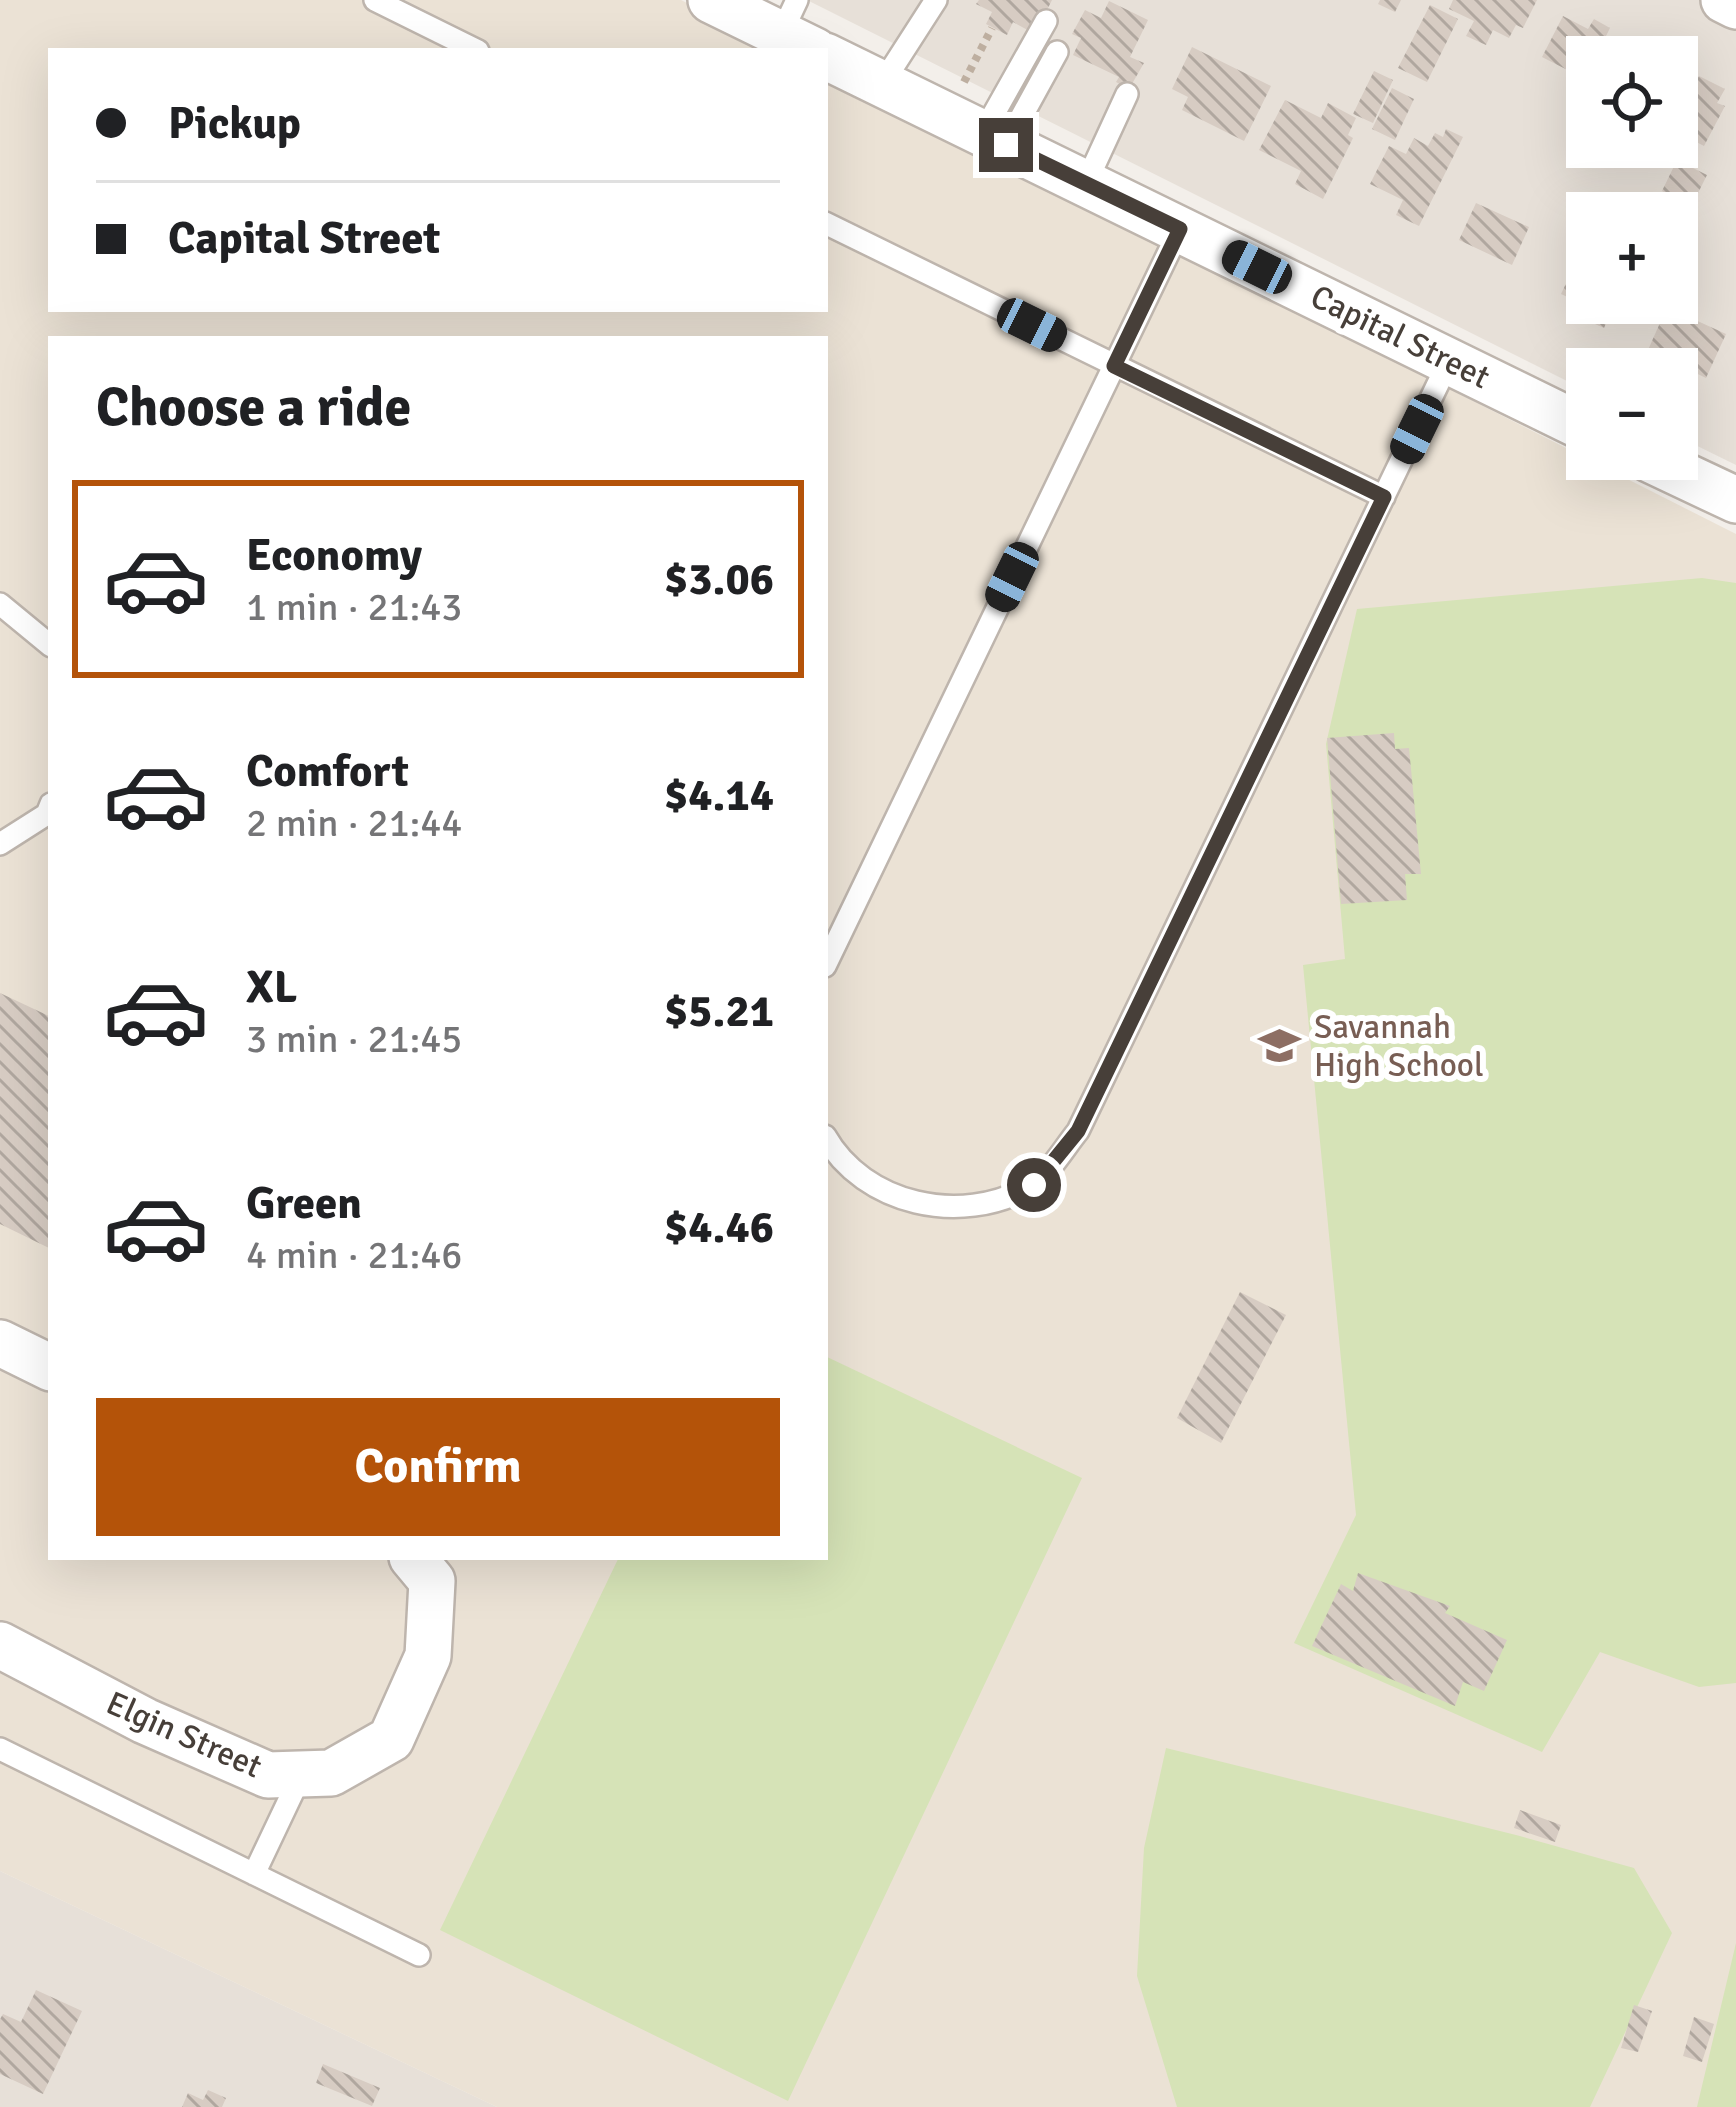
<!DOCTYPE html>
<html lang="en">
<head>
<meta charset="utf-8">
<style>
	body { margin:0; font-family:Signika,sans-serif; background:#f6f6f6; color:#202124; height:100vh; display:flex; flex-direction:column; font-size:45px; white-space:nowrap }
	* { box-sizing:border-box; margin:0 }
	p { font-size:39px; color:#757577 }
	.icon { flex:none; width:66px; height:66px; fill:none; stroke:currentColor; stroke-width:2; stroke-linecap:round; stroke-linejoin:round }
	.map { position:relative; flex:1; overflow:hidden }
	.side { position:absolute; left:48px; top:336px; width:780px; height:1224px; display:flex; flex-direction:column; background:#fff; border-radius:0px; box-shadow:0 12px 48px #0002 }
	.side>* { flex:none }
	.hud { position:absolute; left:48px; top:48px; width:780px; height:264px; border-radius:0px; box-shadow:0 12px 48px #0002; display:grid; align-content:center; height:264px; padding:0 48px; background:#fff }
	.tools { position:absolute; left:1566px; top:36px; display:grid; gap:24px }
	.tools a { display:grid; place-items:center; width:132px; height:132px; border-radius:0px; background:#fff; box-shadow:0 12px 48px #0002; font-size:60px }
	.end { position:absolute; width:54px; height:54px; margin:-27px; border:15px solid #473f39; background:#fff; box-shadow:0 0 0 6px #fff }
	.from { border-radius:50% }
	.car { position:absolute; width:36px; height:72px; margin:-36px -18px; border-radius:15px; box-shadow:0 0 9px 3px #0007; background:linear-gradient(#222 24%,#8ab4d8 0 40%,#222 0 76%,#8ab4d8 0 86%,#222 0) }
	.hud b { display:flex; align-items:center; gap:42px; height:114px; font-size:45px }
	.hud b+b { border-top:3px solid #e0e0e0 }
	.hud i { width:30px; height:30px; background:#202124 }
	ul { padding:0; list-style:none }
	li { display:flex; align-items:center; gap:36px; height:198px; margin:0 24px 18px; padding:0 24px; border:6px solid transparent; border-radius:0px }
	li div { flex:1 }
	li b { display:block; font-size:45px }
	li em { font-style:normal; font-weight:800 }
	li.selected { border-color:#b45309 }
	li>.icon { width:108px; height:108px; stroke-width:1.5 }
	h2 { padding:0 48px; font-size:54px; line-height:144px }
	.cta { display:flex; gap:24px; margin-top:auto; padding:24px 48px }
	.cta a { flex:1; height:138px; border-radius:0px; background:#b45309; color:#fff; font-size:48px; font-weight:800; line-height:138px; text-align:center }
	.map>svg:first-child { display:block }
</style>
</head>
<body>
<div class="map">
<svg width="1736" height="2107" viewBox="0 0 1736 2107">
	<defs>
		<pattern id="building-back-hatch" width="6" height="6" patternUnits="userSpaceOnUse" patternTransform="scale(3)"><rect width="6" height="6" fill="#d7ccc3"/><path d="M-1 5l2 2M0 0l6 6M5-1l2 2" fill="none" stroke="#b0a79f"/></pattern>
	</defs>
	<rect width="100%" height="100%" fill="#f3efea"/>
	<!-- residential -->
	<path fill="#e7e0d8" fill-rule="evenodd" d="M807 0H1736V465L1677 436V369H1587V391ZM1587 57H1677V147H1587ZM1587 213H1677V303H1587Z
		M0 1871 497 2107H0Z"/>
	<!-- education -->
	<path fill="#ebe2d5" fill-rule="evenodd" d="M0 0H681L782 51H51V309H825V73L1736 534V2107H497L0 1871ZM51 339H825V1557H51Z"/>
	<!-- park -->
	<path fill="#d6e3b7" d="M1702 578 1736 583V1683L1699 1687 1600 1652 1542 1752 1294 1643 1356 1515 1303 965 1345 959 1326 744 1357 609Z
		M825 1356 1082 1478 788 2101 440 1930 619 1557H825Z
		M1166 1748 1516 1835 1634 1868 1672 1933 1590 2107H1177L1137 1976 1144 1848Z
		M1736 1943V2107H1697Z"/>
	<!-- building -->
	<path fill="url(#building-back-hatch)" d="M979 0H1052L1035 34 1013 22 1007 35 986 24 992 12 976 4Z
		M1380 0H1401L1395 12 1378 4Z
		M1453 0H1537L1523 28 1516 25 1509 38 1493 30 1486 45 1466 36 1474 21 1449 9Z
		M1109 1 1148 20 1130 57 1144 63 1129 89 1116 82 1119 77 1073 55 1081 38 1072 34 1085 10 1101 18Z
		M1430 5 1458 19 1427 82 1398 68Z
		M1563 16 1588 29 1594 19 1610 28 1605 38 1643 57H1587V80L1542 57Z
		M1192 47 1271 86 1244 141 1182 110 1188 97 1172 89Z
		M1374 71 1393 80 1373 123 1353 114Z
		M1699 76 1725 89 1717 103 1725 106 1704 146 1677 132V82L1692 89Z
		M1392 88 1414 99 1395 140 1372 129Z
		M1285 100 1321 118 1328 103 1356 118 1348 135 1353 138 1323 199 1295 184 1301 171 1259 150Z
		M1446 129 1463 137 1419 226 1396 215 1403 200 1370 184 1389 146 1406 154 1414 138 1428 146 1435 133 1443 137Z
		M1677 160 1707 175 1692 205 1662 191Z
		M1476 203 1529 227 1512 265 1459 240Z
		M1581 252 1587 254V303H1621L1613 321 1608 319 1604 328 1586 320 1591 308 1561 294Z
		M1667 307 1726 334 1706 378 1648 350Z
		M1394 733 1395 749 1409 748 1421 874H1405L1407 900 1341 904 1327 738Z
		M0 993 51 1017V1249L0 1224Z
		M1240 1292 1286 1315 1221 1443 1177 1418Z
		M1358 1573 1450 1606 1445 1613 1507 1640 1484 1691 1463 1682 1455 1706 1312 1646 1341 1584 1353 1591Z
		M1520 1810 1561 1825 1555 1842 1514 1828Z
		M36 1990 82 2011 43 2094 0 2074V2019L3 2014 21 2022Z
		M1634 2005 1652 2011 1638 2052 1621 2048Z
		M1694 2017 1714 2024 1702 2062 1683 2056Z
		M323 2064 380 2088 372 2106 316 2083Z
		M208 2090 226 2098 222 2107H182L188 2093 203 2100Z"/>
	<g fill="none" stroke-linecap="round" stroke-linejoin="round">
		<defs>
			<path id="service" d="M375 0 478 51
				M781 34 797 0
				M882 84 936 0
				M983 133 1046 21
				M1006 145 1057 52
				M1086 183 1127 94
				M825 223 1384 497
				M0 604 51 646
				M0 844 47 814 51 804
				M825 966 1180 229
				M825 1136C864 1205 961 1226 1029 1187 1048 1176 1064 1148 1078 1131L1449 361
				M0 1749 419 1955
				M254 1874 301 1775"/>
			<path id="minor" d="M711 0 815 51
				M1724 0 1736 6
				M825 56 1587 429
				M1649 459 1736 500
				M0 1343 51 1368
				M0 1645 145 1721 268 1775 331 1773 391 1739 428 1656 432 1581 412 1557"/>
		</defs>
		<!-- service casing -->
		<use href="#service" stroke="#beb5ad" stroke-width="26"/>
		<!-- minor casing -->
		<use href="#minor" stroke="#beb5ad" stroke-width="50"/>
		<!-- path -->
		<path stroke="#beafa0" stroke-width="8" stroke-dasharray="6 6" stroke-linecap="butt" d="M964 82 992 28"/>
		<!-- service -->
		<use href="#service" stroke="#fff" stroke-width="21"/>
		<!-- minor -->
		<use href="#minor" stroke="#fff" stroke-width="45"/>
	</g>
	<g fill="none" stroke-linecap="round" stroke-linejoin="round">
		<!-- route -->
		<path stroke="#473f39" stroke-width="15" d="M1006 145 1180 229 1114 366 1384 497 1078 1131 1034 1185"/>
	</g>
	<!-- icons -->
	<defs>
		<symbol id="school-bare" viewBox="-9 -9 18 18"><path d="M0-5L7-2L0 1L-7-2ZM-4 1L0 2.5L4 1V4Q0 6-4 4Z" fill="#8d6e63" stroke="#fff" stroke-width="2.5" paint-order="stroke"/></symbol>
	</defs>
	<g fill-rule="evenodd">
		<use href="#school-bare" x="1250" y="1016" width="59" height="59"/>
	</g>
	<g text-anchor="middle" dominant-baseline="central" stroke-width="12" stroke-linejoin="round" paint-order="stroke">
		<!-- street labels -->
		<g font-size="33" fill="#473f39" stroke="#fff">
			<text transform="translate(1400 337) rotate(26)">Capital Street</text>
			<text transform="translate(184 1735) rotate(24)">Elgin Street</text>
		</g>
		<!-- education labels -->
		<g font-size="33" fill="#785e54" stroke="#fff" text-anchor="start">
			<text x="1314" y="1027">Savannah<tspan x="1314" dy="38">High School</tspan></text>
		</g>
	</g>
</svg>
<div class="tools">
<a><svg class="icon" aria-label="locate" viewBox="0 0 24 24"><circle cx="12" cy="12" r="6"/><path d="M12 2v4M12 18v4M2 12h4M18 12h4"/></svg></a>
<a>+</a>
<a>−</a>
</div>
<i class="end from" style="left:1034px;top:1185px"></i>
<i class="end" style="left:1006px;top:145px"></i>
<i class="car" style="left:1257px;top:267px;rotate:296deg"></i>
<i class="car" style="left:1032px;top:325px;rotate:116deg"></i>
<i class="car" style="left:1417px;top:429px;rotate:206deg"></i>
<i class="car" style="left:1012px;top:577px;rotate:206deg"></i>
<div class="hud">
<b><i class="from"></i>Pickup</b>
<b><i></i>Capital Street</b>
</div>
<section class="side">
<h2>Choose a ride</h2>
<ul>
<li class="selected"><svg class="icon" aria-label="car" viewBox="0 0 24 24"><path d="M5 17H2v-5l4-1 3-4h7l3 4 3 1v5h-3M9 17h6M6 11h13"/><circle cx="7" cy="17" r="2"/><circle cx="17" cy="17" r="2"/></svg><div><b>Economy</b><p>1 min · 21:43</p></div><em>$3.06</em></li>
<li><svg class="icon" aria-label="car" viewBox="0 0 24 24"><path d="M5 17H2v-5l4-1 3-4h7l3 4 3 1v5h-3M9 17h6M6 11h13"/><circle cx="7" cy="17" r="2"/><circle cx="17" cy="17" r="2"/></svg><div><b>Comfort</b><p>2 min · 21:44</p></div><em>$4.14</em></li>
<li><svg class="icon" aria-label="car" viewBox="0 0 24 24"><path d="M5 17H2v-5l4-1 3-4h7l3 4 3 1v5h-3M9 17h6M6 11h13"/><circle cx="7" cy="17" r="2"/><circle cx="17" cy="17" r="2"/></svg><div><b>XL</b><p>3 min · 21:45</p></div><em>$5.21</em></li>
<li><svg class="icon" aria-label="car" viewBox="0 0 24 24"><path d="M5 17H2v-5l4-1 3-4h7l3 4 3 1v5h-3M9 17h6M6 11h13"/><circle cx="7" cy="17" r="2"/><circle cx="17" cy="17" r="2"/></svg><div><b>Green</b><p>4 min · 21:46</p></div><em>$4.46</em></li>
</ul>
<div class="cta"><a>Confirm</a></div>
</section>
</div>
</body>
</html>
